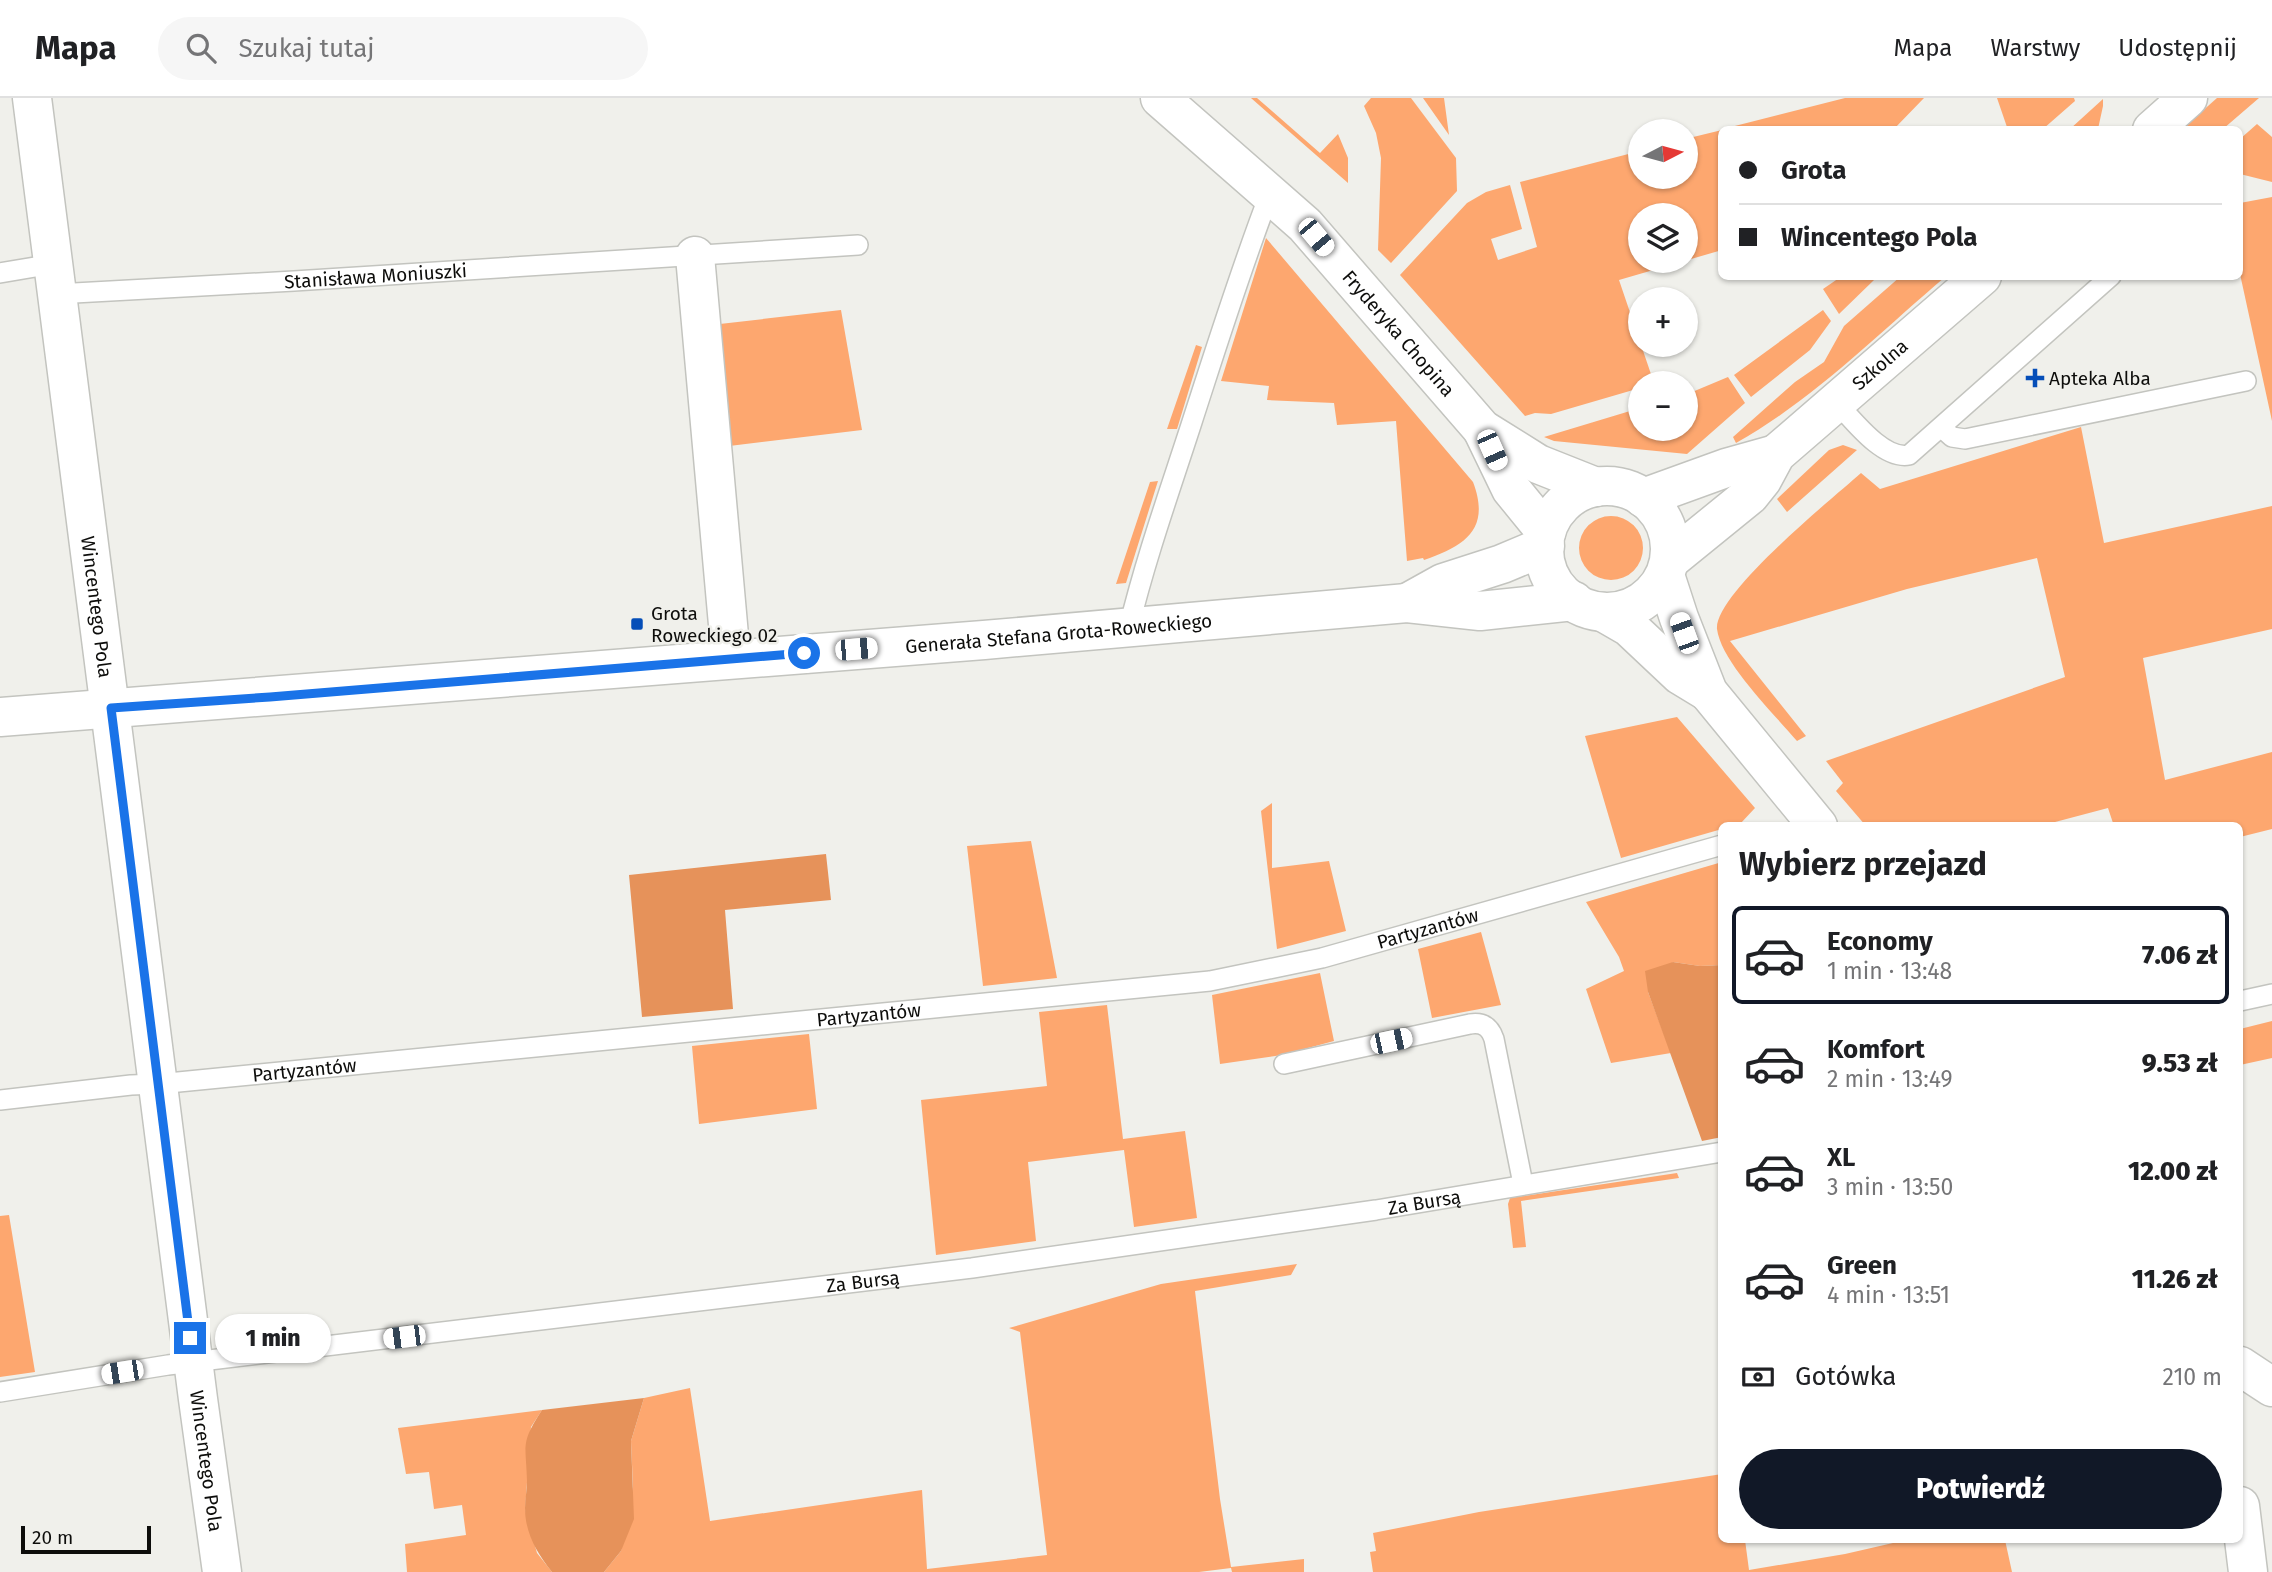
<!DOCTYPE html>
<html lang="pl">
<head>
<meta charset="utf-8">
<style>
	body { margin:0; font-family:"Fira Sans",sans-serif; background:#f6f6f6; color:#202124; height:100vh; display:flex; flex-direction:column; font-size:26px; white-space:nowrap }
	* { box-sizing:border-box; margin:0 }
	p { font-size:23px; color:#757577 }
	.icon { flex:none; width:38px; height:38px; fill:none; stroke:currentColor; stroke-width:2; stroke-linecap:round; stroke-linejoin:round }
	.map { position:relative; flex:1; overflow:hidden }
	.details { position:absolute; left:1718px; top:724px; width:525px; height:721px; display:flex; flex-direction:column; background:#fff; border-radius:10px; box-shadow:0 2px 5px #0004 }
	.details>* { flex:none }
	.top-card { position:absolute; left:1718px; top:28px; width:525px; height:154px; border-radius:10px; box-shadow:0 2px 5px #0004; display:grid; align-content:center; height:154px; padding:0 21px; background:#fff }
	.needle { width:46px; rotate:84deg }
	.controls { position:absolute; left:1628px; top:21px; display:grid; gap:14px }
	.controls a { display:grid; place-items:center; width:70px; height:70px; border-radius:50%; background:#fff; box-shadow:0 2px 5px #0004; font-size:35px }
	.scale { position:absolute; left:21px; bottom:18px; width:130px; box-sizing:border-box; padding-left:7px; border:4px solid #0d0d0b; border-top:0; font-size:19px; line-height:24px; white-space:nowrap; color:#0d0d0b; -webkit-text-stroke:5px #f0f0eb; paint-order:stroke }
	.end { position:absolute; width:32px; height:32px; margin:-16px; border:9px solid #1a73e8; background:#fff; box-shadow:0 0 0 4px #fff }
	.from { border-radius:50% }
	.bubble { position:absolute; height:49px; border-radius:24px; background:#fff; box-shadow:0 2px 5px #0004; font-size:23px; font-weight:800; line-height:49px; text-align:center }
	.car { position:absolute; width:21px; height:42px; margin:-21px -10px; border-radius:9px; box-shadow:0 0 5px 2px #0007; background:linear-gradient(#fff 24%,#345 0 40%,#fff 0 76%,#345 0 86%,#fff 0) }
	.top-card b { display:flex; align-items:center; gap:24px; height:66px; font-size:26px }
	.top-card b+b { border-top:2px solid #e0e0e0 }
	.top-card i { width:18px; height:18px; background:#202124 }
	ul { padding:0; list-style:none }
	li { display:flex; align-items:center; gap:21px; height:98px; margin:0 14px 10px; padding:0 7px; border:4px solid transparent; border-radius:10px }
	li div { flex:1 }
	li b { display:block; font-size:26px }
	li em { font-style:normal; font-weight:800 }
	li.on { border-color:#111827 }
	li>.icon { width:63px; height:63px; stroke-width:1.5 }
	h2 { padding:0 21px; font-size:32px; line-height:84px }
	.pay { display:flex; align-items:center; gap:18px; height:77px; padding:0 21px; font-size:26px }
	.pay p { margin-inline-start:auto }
	.cta { display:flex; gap:14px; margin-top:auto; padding:14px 21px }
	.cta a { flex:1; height:80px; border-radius:42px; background:#111827; color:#fff; font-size:28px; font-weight:800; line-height:80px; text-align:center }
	header { display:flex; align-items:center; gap:42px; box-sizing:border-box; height:98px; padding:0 35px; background:#fff; border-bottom:2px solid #e0e0e0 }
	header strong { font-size:33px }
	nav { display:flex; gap:38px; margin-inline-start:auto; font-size:24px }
	.search { width:490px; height:63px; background:#f6f6f6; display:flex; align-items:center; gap:18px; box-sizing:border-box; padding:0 24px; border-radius:38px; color:#757577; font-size:26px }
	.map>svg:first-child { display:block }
</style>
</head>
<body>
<header>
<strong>Mapa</strong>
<div class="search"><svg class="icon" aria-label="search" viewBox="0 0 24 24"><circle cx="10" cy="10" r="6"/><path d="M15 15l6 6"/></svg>Szukaj tutaj</div>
<nav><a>Mapa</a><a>Warstwy</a><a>Udostępnij</a></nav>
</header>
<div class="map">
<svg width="2272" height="1474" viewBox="0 0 2272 1474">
	<rect width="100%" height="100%" fill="#f0f0eb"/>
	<!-- green -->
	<path fill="#fda76f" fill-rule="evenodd" d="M1251 0H1257L1320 55 1338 36 1348 60V85Z
		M1371 0H1411L1456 60 1457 93 1391 165 1378 152 1381 60 1376 35 1364 8Z
		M1423 0H1444L1449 37Z
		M1845 0H1924L1894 31H1723Z
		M1997 0H2074L2075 3 2043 31 2008 32Z
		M2217 0H2259L2223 31 2181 32Z
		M2103 1V8L2098 31H2070Z
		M2257 26 2272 39V84L2240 76V41Z
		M1722 32V152L1619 182 1654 285H1640V290L1551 316 1535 315 1525 318 1400 177 1467 105 1486 94 1510 87 1522 131 1491 141 1498 162 1537 149 1520 84 1640 53V79H1685V41ZM1640 117H1685V163H1640Z
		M2272 99V323L2240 176V105Z
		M1266 140 1473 384C1491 431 1465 448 1424 462L1423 460 1407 463 1396 323 1337 327 1334 305 1267 302 1269 288 1221 283Z
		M1842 178 1870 179 1874 182 1839 216 1823 191Z
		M1901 178 1945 179C1878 236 1813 302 1736 345L1733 339 1795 284 1824 264 1844 228Z
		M841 212 862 332 721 349 711 227Z
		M1823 212 1831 223 1810 252 1751 299 1734 277Z
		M1196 247 1202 249 1177 331H1167Z
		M1728 279 1745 305 1687 356 1554 343 1544 339 1640 310V331H1685V297Z
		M2081 329 2104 445 2272 408V531L2143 560 2165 682 2272 654V731L2240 739V728H2114L2108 710 2040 728H1866L1836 693 1843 685 1826 663 2065 579 2037 460 1907 491 1730 543 1806 638 1797 643C1775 617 1721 564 1717 531 1714 496 1833 400 1861 375L1880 391Z
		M1843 347 1857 352 1787 414 1777 401 1829 352Z
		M1158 383 1126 485 1116 486 1150 384Z
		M1579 450a32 32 0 1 1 64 0a32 32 0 1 1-64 0Z
		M1677 619 1755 710 1740 726 1722 728V731L1621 760 1585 638Z
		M1272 705V770L1329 763 1346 833 1277 851 1261 713Z
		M1031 743 1057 880 983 888 967 748Z
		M1722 764V867L1700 868 1673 864 1648 894 1671 955 1611 965 1586 891 1624 873 1619 859 1586 804Z
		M1481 834 1501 907 1432 920 1418 851Z
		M1320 875 1334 943 1282 957 1220 966 1212 897Z
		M1107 907 1123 1041 1185 1033 1197 1120 1134 1129 1124 1052 1028 1064 1036 1143 936 1157 921 1002 1047 988 1039 914Z
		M2272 923V960L2240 967V931Z
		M809 936 817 1011 699 1026 692 948Z
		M1677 1075 1679 1080 1521 1103 1526 1149 1513 1150 1508 1106 1510 1100Z
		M9 1117 35 1274 0 1279V1118Z
		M1297 1166 1291 1177 1195 1193 1220 1401 1231 1469 1304 1461V1474H1232L1231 1470 1199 1474H604L621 1453 633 1389 631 1343 644 1300 690 1290 710 1423 922 1392 927 1471 1047 1457 1020 1234 1009 1230 1161 1186Z
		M542 1312 531 1329 525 1412 537 1455 552 1474H407L405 1446 466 1437 462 1407 434 1411 429 1374 406 1376 398 1330Z
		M1722 1376V1442H1745L1749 1472 1845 1456 1906 1442H2005L2012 1474H1373L1370 1454 1376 1453 1373 1435 1479 1414Z"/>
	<!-- forest -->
	<path fill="#e6925a" d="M826 756 831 802 725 812 733 911 642 919 629 777Z
		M1673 864 1700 868 1722 867V1039L1702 1043 1648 894 1645 873Z
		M644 1300 631 1343 634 1421 621 1453 604 1474H552C537 1455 525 1435 525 1410 525 1401 527 1392 527 1383 526 1346 520 1346 542 1312Z"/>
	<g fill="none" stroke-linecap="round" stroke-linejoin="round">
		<defs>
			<g id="lane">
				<path d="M0 175 53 166"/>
				<path id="s1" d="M56 196 294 183 858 147"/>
				<path d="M1836 304C1853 322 1883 362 1909 357L2111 178"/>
				<path d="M1942 330 1952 339 1965 341 2246 283"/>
				<path d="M1129 529C1146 459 1170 392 1192 324 1217 247 1241 170 1270 95"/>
				<path d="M2240 903 2272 896"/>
				<path d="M1284 966 1470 926C1483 924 1490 929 1494 941L1523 1086"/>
				<path id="s2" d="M0 1002 131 987 158 986 1210 883 1322 860 1722 747"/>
				<path id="s3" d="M0 1294 168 1267 972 1170 1376 1112 1722 1054"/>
			</g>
			<g id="street">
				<path id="s4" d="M32 0 198 1301 222 1474"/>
				<path id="s5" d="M1160 0 1305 127 1482 331 1538 366 1596 389"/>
				<path d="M2152 32 2188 0"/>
				<path d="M695 158 731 560"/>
				<path d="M1482 331 1511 391 1546 434"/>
				<circle cx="1607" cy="451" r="63"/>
				<path d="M1643 400 1726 370 1776 356"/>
				<path id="s6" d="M1670 462 1750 397 1762 382 1776 356 1982 178"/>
				<path d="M1665 477 1679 520 1708 594 1818 728"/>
				<path d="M1407 505 1443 485 1502 466 1545 448"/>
				<path d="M1603 514 1629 529 1680 577 1708 594"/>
				<path id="s7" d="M0 619 984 542 1407 505 1480 513 1574 503"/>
				<path d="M2240 1268 2272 1289"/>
				<path d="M2240 1408 2248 1474"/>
			</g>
		</defs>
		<!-- lane casing -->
		<use href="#lane" stroke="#c3c4bf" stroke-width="22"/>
		<!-- street casing -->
		<use href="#street" stroke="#c3c4bf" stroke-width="41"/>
		<!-- lane -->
		<use href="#lane" stroke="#fff" stroke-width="19"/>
		<!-- street -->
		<use href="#street" stroke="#fff" stroke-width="38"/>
	</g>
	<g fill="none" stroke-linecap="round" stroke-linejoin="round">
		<!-- route -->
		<path stroke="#1a73e8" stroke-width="9" d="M190 1240 111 610 270 599 804 555"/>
	</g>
	<!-- markers -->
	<g fill="#054eb8" stroke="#f0f0eb" stroke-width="2.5">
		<path d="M2031.5 269.5h7v7h7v7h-7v7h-7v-7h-7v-7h7z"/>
		<rect x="630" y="519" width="14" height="14" rx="3.5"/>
	</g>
	<g text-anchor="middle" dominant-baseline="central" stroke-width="5" stroke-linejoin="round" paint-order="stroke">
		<!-- street labels -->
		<g font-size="19" fill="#0d0d0b" stroke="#f0f0eb">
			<text stroke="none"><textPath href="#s1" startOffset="320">Stanisława Moniuszki</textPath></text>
			<text stroke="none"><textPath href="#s5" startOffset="336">Fryderyka Chopina</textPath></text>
			<text stroke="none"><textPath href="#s6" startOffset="289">Szkolna</textPath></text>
			<text stroke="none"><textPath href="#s4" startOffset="513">Wincentego Pola</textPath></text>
			<text stroke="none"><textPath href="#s7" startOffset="1062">Generała Stefana Grota-Roweckiego</textPath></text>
			<text stroke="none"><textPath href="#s2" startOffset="1440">Partyzantów</textPath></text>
			<text stroke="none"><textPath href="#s2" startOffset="873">Partyzantów</textPath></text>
			<text stroke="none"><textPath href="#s2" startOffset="306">Partyzantów</textPath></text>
			<text stroke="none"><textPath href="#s3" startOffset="1437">Za Bursą</textPath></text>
			<text stroke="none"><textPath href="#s3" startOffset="870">Za Bursą</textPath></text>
			<text stroke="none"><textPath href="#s4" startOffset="1374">Wincentego Pola</textPath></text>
		</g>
		<!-- poi labels -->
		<g font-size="19" fill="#0d0d0b" stroke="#f0f0eb" text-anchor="start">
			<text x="2049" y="280">Apteka Alba</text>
			<text x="651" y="515">Grota<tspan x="651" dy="22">Roweckiego 02</tspan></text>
		</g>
	</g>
</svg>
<div class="controls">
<a><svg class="needle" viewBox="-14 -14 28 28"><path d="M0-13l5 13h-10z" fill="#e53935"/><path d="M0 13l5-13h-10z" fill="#757577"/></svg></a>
<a><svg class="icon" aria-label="layers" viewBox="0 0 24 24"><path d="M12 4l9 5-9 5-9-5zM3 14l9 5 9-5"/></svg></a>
<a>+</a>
<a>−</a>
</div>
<div class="scale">20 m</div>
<i class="end from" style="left:804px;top:555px"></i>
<i class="end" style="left:190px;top:1240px"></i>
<div class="bubble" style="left:215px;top:1216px;width:116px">1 min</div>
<i class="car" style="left:1316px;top:139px;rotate:140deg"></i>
<i class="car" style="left:1492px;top:352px;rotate:156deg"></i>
<i class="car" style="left:1684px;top:535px;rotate:340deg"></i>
<i class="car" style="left:856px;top:551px;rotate:85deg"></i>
<i class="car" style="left:1391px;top:943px;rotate:78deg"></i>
<i class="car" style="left:404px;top:1239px;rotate:263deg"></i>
<i class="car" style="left:122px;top:1274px;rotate:261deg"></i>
<div class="top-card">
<b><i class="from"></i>Grota</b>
<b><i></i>Wincentego Pola</b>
</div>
<section class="details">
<h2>Wybierz przejazd</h2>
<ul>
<li class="on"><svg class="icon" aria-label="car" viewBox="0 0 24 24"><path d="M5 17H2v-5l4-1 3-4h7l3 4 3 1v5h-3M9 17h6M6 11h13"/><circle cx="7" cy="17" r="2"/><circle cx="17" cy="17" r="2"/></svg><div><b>Economy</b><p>1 min · 13:48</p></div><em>7.06 zł</em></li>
<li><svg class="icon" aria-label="car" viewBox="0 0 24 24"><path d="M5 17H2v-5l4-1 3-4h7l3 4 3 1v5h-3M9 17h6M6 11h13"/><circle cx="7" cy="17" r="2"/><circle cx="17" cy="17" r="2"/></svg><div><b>Komfort</b><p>2 min · 13:49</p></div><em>9.53 zł</em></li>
<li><svg class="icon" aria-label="car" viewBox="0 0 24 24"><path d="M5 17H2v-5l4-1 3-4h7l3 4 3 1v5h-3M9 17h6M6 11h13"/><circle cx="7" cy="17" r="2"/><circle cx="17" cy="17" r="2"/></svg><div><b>XL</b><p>3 min · 13:50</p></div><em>12.00 zł</em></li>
<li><svg class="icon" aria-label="car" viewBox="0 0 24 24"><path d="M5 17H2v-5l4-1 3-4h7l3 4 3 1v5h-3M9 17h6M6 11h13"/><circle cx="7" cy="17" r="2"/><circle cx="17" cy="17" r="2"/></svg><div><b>Green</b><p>4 min · 13:51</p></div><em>11.26 zł</em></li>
</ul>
<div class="pay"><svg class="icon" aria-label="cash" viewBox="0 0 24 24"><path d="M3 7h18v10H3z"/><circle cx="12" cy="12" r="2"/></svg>Gotówka<p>210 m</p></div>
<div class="cta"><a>Potwierdź</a></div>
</section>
</div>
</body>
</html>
